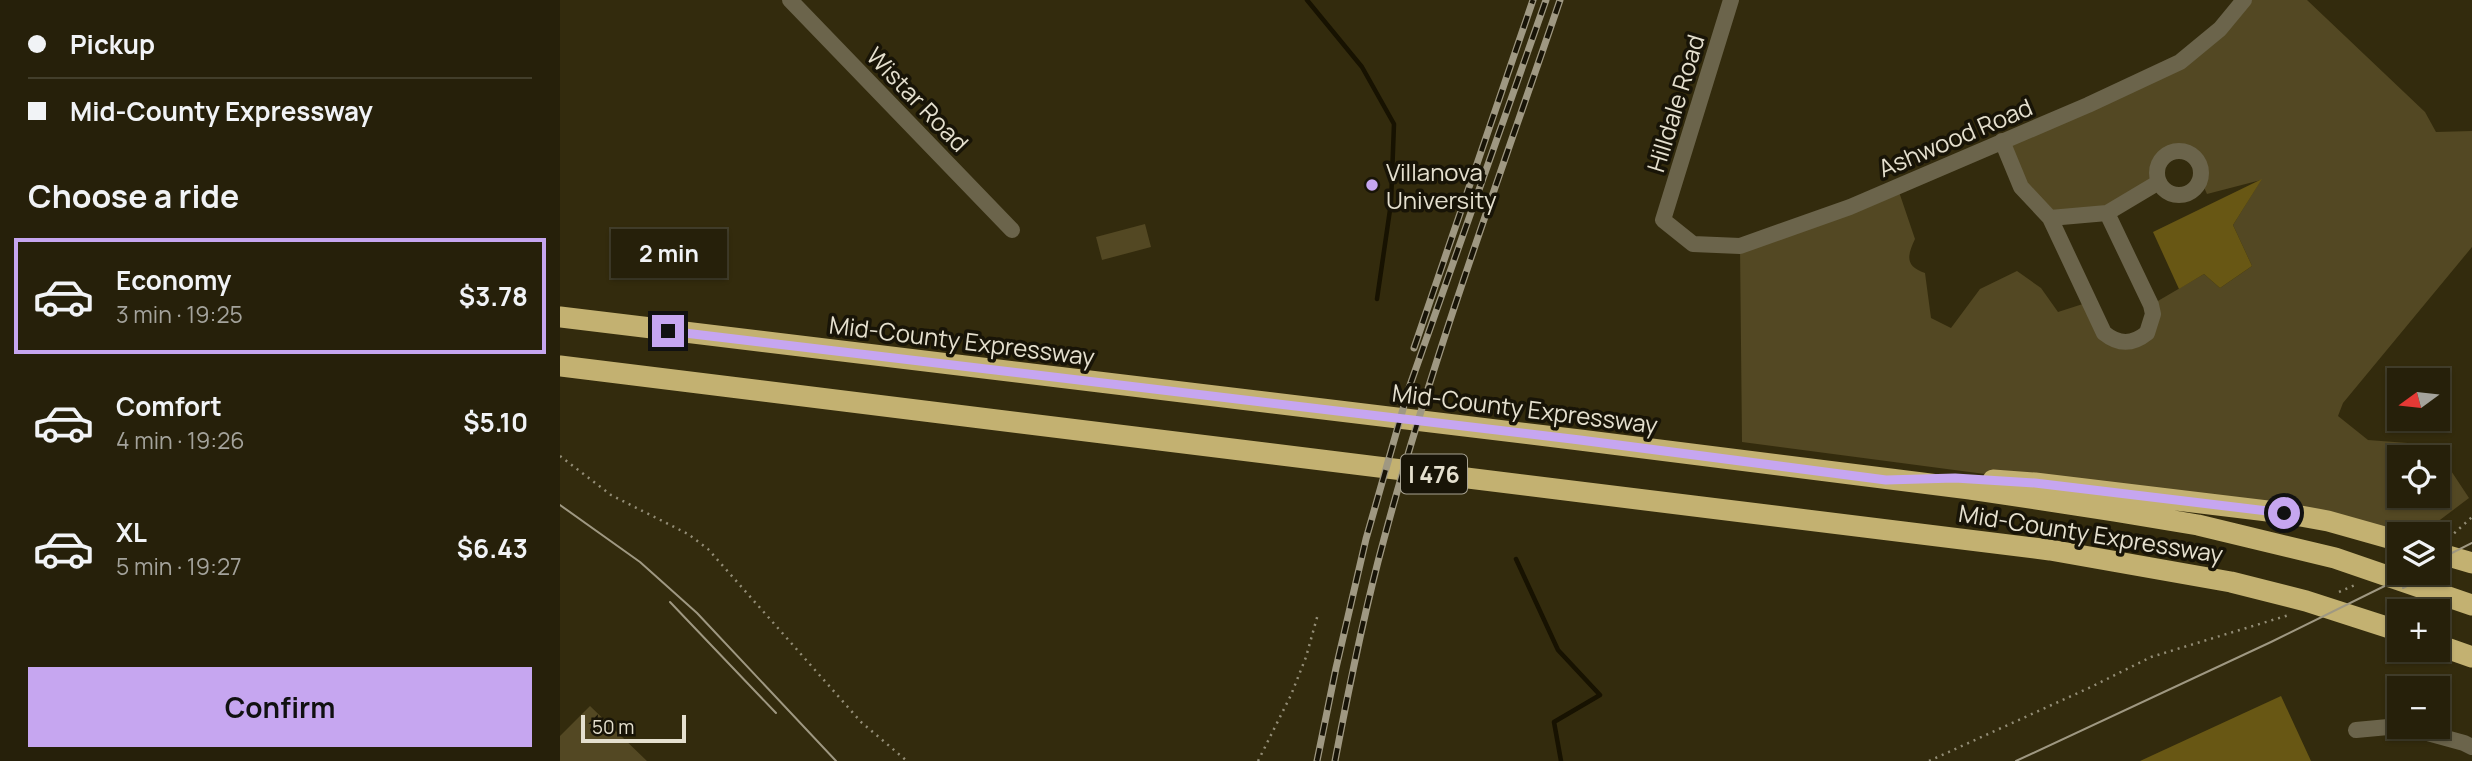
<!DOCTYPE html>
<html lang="en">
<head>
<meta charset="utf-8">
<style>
	body { margin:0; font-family:Manrope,sans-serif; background:#2e2813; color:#f1f3f6; height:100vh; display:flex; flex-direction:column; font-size:26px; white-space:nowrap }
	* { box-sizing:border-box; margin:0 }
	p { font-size:23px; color:#a4a39c }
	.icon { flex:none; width:38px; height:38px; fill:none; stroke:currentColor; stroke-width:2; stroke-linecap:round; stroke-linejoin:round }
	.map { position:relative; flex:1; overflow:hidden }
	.panel { display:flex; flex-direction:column; background:#26200a; width:560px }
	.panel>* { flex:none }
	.hud { display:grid; align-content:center; height:154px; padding:0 28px; background:#26200a }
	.needle { width:46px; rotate:255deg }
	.fabs { position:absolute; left:1827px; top:368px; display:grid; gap:14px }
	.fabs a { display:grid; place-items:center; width:63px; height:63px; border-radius:0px; background:#26200a; box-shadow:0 2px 5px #0004,0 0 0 2px #423e2b; font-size:35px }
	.scale { position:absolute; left:21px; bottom:18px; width:105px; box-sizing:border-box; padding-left:7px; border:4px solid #e5e0cf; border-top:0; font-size:19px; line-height:24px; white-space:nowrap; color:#e5e0cf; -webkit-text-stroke:5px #181407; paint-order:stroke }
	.end { position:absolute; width:32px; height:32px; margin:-16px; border:9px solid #c6a6f0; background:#111; box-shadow:0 0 0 4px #111 }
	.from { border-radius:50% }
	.bubble { position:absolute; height:49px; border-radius:0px; background:#26200a; box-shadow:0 2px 5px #0004,0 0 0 2px #423e2b; font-size:23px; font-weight:700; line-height:49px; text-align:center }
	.hud b { display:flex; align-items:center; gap:24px; height:66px; font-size:26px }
	.hud b+b { border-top:2px solid #423e2b }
	.hud i { width:18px; height:18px; background:#f1f3f6 }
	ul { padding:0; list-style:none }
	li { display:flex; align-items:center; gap:21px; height:116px; margin:0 14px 10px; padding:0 14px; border:4px solid transparent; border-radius:0px }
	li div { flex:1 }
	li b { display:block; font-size:26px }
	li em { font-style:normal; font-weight:700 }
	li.selected { border-color:#c6a6f0 }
	li>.icon { width:63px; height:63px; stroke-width:1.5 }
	h2 { padding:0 28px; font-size:32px; line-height:84px }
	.primary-button { display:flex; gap:14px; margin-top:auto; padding:14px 28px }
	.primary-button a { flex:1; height:80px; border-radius:0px; background:#c6a6f0; color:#111; font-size:28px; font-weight:700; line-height:80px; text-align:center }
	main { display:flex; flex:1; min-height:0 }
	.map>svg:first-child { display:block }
</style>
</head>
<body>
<main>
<section class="panel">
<div class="hud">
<b><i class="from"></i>Pickup</b>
<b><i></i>Mid-County Expressway</b>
</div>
<h2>Choose a ride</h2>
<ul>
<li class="selected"><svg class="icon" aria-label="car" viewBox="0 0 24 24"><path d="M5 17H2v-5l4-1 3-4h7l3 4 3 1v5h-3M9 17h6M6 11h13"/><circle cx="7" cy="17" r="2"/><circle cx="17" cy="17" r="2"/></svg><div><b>Economy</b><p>3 min · 19:25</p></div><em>$3.78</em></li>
<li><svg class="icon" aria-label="car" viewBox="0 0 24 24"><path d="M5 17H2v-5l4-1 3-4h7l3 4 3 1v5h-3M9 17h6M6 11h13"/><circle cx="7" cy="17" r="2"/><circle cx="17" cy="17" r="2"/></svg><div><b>Comfort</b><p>4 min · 19:26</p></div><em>$5.10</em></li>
<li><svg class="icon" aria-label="car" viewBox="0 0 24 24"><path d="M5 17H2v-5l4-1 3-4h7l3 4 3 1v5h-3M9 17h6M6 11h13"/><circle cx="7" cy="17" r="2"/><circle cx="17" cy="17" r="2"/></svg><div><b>XL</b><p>5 min · 19:27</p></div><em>$6.43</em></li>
</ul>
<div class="primary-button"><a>Confirm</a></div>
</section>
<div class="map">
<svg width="1912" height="761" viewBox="0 0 1912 761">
	<rect width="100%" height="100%" fill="#332b0d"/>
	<!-- green -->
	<path fill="#534823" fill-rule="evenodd" d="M1684 0H1747L1865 112 1876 132 1912 131V247L1783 403 1778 416 1808 440 1874 445 1909 498 1864 532 1182 442 1180 246 1337 186 1355 239C1347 256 1345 266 1365 273L1371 318 1391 328 1420 289 1457 271 1481 288 1498 312 1529 302 1544 333 1579 339 1591 305 1644 274 1660 288 1692 266 1673 225 1701 180 1647 194 1640 179 1639 165 1635 159 1624 152 1610 153 1600 162 1598 168 1599 182 1547 213 1490 218 1461 187 1442 141 1620 62ZM1839 457H1878V495H1839Z
		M585 224 591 247 542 260 536 237Z
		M30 706 87 761H0V736Z"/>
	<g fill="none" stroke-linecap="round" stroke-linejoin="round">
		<!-- stream -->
		<path stroke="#171201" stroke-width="4.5" d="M747 0 802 67 834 124 831 203 817 299
			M956 559 998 650 1040 695 994 722 1001 761"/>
	</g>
	<!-- building -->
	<path fill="#685714" d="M1702 179 1673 225 1692 266 1660 288 1644 274 1619 289 1593 232Z
		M1721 696 1751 761H1580Z"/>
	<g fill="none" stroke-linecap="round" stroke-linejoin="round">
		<!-- path -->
		<path stroke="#938d76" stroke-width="2.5" stroke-dasharray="2 5" stroke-linecap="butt" d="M0 456 51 495 128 534 148 549 301 722 347 761
			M1889 538 1912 517
			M1779 592 1795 585
			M698 761 731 695 746 657 758 614
			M1369 761 1531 687 1591 657 1729 615"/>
		<!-- minor -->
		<path stroke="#6b644b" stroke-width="16" d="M230 0 452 230
			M1171 0 1103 220 1133 244 1180 246 1290 207 1528 105 1620 62 1660 29 1684 0
			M1442 141 1461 187 1490 218 1547 213 1599 182
			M1597 173a22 22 0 1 1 44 0a22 22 0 1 1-44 0Z
			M1490 218 1544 333C1559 345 1572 345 1587 333L1593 314 1591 305 1547 213
			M1842 726 1904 743 1912 747
			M1796 730 1839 726"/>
		<!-- highway -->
		<path stroke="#c3b171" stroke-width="21" d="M0 317 1020 440 1410 489 1555 511 1638 525 1775 558 1912 605
			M0 366 1490 550 1671 582 1746 601 1839 631
			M1433 480 1475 483 1724 513 1768 521 1839 541
			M1878 553 1912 563
			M1878 645 1912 657"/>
		<!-- tram -->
		<path stroke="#9f9882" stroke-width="2" d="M0 505 80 562 137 613 276 761
			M1878 560 1912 543
			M1843 588 1875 572
			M110 602 216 713
			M1456 761 1711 642 1853 572"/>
		<defs>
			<path id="rail" d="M854 348 973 0
				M757 761 776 668 806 539 849 388 986 0
				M775 761C789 687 804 612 824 539 873 356 939 179 1000 0"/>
		</defs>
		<!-- rail casing -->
		<use href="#rail" stroke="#9f9882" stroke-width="7"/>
		<!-- rail -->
		<use href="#rail" stroke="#181407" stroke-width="4.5" stroke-dasharray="13" stroke-linecap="butt"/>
	</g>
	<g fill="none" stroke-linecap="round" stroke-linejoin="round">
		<!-- route -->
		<path stroke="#c6a6f0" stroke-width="9" d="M108 331 1020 440 1326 480 1395 478 1475 483 1724 513"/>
	</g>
	<!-- markers -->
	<circle fill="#c6a6f0" stroke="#181407" stroke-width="2.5" cx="812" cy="185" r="7"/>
	<g text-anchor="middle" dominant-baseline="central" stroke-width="7" stroke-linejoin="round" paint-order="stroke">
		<!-- shield labels -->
		<rect fill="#181407" stroke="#a8a393" stroke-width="2" x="841" y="454.5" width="66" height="39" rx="5"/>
		<g font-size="23" font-weight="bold" fill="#e5e0cf">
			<text x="874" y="474">I 476</text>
		</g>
		<!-- street labels -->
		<g font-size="24" fill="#e5e0cf" stroke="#181407">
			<text transform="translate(358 99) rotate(46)">Wistar Road</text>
			<text transform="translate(1115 103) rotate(-73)">Hilldale Road</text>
			<text transform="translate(1395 137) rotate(-23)">Ashwood Road</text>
			<text transform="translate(402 340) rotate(7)">Mid-County Expressway</text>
			<text transform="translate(965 408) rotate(7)">Mid-County Expressway</text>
			<text transform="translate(1531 533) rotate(9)">Mid-County Expressway</text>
		</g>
		<!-- poi labels -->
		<g font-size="24" fill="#e5e0cf" stroke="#181407" text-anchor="start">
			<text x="826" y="171">Villanova<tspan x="826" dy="28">University</tspan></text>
		</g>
	</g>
</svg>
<div class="fabs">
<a><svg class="needle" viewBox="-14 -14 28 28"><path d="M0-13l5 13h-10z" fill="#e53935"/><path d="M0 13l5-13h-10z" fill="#a4a39c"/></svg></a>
<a><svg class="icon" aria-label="locate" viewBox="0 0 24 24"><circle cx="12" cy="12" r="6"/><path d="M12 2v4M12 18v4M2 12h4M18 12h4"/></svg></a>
<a><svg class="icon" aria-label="layers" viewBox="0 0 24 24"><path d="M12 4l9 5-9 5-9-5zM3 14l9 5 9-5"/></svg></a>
<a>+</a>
<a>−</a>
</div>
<div class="scale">50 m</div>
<i class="end from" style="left:1724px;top:513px"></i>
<i class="end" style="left:108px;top:331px"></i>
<div class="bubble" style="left:51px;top:229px;width:116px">2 min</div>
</div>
</main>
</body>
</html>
